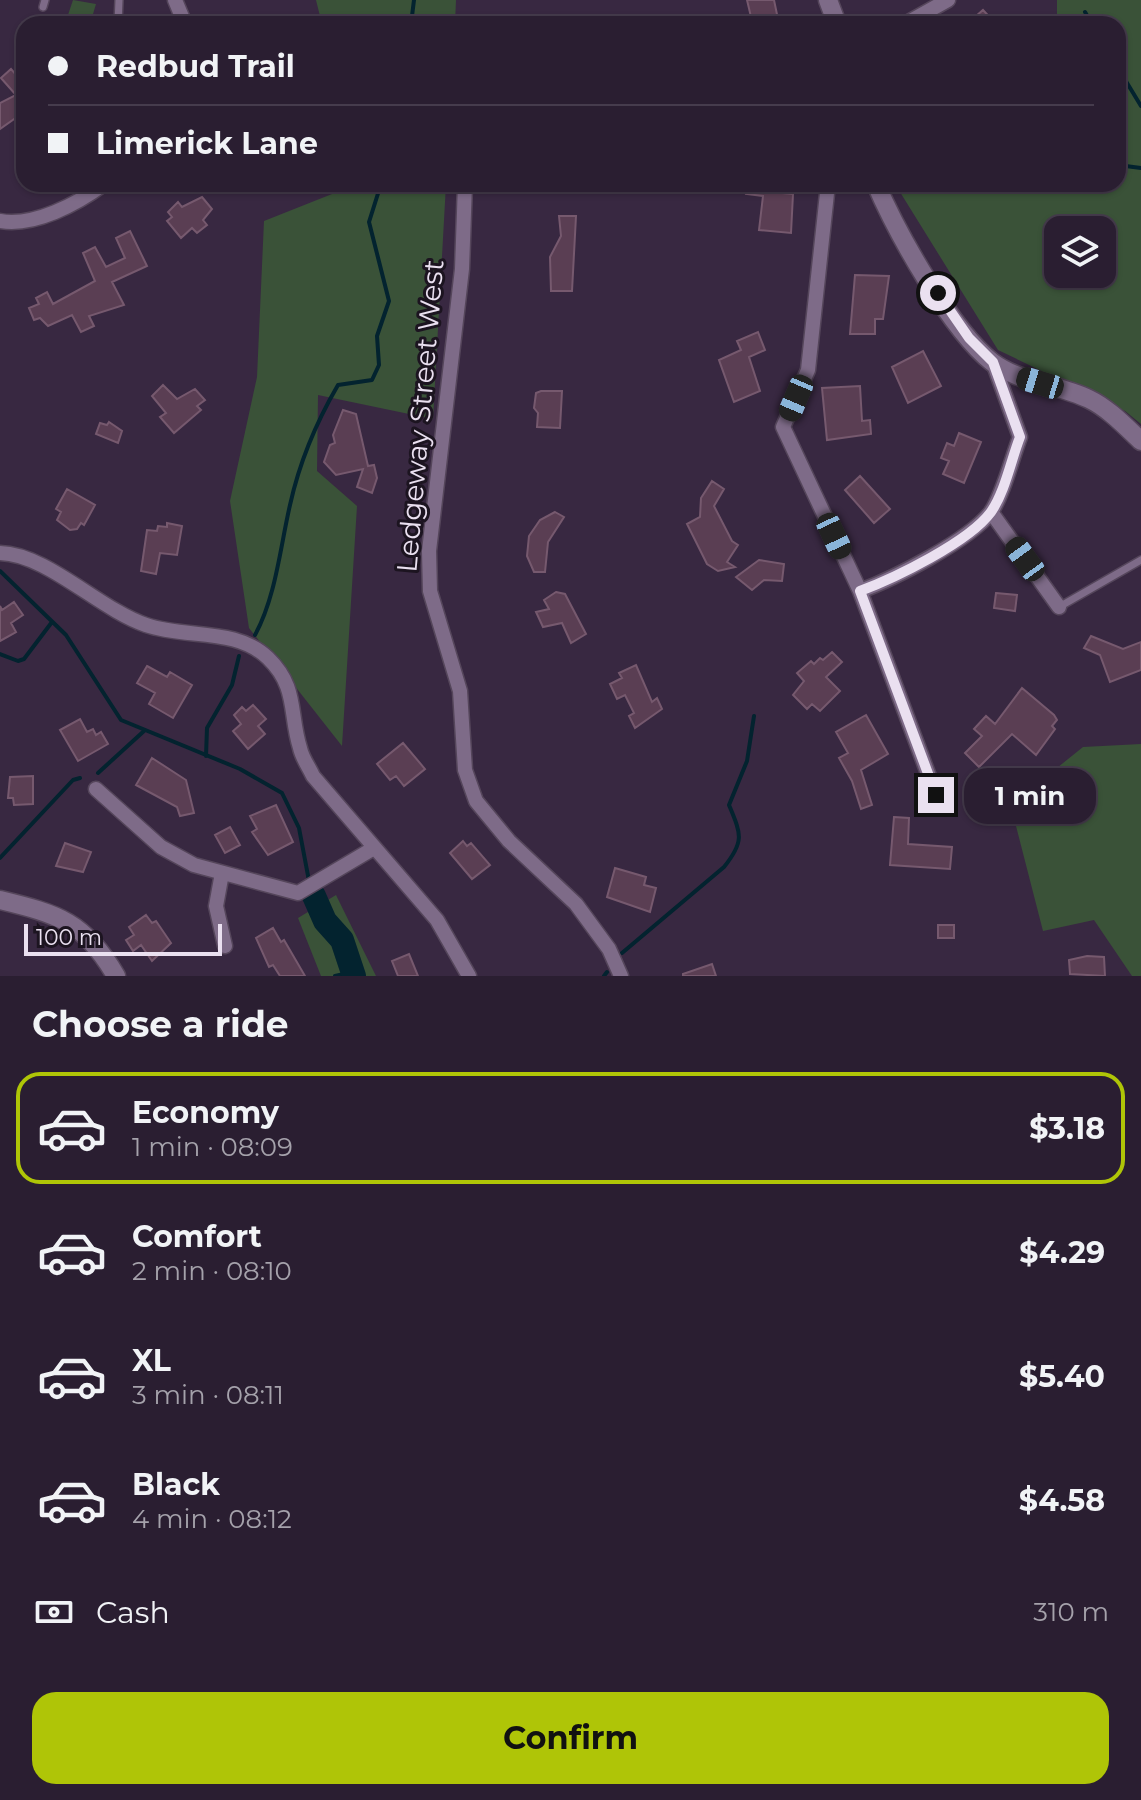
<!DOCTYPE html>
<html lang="en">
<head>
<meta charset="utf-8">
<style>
	body { margin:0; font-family:Montserrat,sans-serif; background:#322739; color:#f1f3f6; height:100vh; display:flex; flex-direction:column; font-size:30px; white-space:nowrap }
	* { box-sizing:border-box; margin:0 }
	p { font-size:26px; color:#a5a2ab }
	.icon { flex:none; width:44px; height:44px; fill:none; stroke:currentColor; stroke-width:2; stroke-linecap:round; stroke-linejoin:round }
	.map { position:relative; height:976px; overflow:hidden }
	.drawer { display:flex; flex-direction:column; background:#2a1e31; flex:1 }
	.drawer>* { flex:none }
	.hud { position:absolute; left:16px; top:16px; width:1110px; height:176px; border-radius:24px; box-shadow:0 2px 6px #0004,0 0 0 2px #463c4d; display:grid; align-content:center; height:176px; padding:0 32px; background:#2a1e31 }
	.buttons { position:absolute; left:1044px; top:216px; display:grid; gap:16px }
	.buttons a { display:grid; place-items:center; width:72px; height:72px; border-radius:16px; background:#2a1e31; box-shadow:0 2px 6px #0004,0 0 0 2px #463c4d; font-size:40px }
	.scale { position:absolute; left:24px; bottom:20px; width:198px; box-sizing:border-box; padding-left:8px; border:4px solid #eae0f0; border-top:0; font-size:22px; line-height:28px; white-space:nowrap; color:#eae0f0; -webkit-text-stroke:6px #1c1420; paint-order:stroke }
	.end { position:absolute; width:36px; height:36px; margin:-18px; border:10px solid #eae0f0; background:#111; box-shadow:0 0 0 4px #111 }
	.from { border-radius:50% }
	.bubble { position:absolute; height:56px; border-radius:24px; background:#2a1e31; box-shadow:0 2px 6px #0004,0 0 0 2px #463c4d; font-size:26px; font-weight:700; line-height:56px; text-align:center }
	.car { position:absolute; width:24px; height:48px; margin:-24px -12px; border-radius:10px; box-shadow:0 0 6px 2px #0007; background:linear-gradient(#222 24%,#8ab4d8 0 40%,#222 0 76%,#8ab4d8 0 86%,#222 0) }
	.hud b { display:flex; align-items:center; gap:28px; height:76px; font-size:30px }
	.hud b+b { border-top:2px solid #463c4d }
	.hud i { width:20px; height:20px; background:#f1f3f6 }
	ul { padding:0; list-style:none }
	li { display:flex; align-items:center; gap:24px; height:112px; margin:0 16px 12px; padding:0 16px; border:4px solid transparent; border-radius:24px }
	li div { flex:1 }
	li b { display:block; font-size:30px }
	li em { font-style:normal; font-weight:700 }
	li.current { border-color:#afc507 }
	li>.icon { width:72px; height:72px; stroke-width:1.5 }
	h2 { padding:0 32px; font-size:36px; line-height:96px }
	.pay { display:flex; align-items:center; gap:20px; height:88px; padding:0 32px; font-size:30px }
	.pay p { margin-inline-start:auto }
	.primary-button { display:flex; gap:16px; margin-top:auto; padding:16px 32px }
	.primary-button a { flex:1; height:92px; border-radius:24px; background:#afc507; color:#111; font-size:32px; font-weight:700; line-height:92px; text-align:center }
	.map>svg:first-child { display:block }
</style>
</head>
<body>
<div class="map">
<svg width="1141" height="976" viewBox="0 0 1141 976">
	<rect width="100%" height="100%" fill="#382841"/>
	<!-- green -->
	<path fill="#3a5238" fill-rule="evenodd" d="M73 0 96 4 90 24H65Z
		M316 0H456L455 24H322Z
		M1057 0H1141V424L1125 411 998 350 895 184H1118V24H1057ZM1058 230H1102V274H1058Z
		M333 184H446L433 419 318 395 317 471 357 506 342 746 249 628 230 501 257 377 264 221 332 194Z
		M1141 744V976H1132L1094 920 1043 931 1016 826 1037 784 1083 747Z
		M336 895 376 976H321L298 918Z"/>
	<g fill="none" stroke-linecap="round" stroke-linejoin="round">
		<!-- stream -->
		<path stroke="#03232f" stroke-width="4" d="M1085 12 1092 24
			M411 24 414 0
			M1118 68 1141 106
			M1118 165 1141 168
			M0 571 66 635 121 720 240 769 282 793 299 828 309 881
			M255 635C276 596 280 548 290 505 299 464 317 421 338 385L372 380 379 365 377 336 389 301 369 222 381 184
			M0 654 18 661 24 659 52 622
			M206 756 207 728 232 685 239 656
			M98 773 144 731
			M0 858 73 780 80 778
			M622 953 724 867C745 841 741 834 729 805L747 761 754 716
			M335 976 353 972
			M604 976 607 972"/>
		<!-- river -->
		<path stroke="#03232f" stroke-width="24" d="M314 896 325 921 342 940 354 976"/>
	</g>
	<!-- building -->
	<path fill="#5a3e53" stroke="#76596e" stroke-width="2" d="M747 0H774L779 24H761L758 16 751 17Z
		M983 10 996 24H967Z
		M11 69 24 84V112L0 129V103L16 95 1 78Z
		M748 184H784L783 193 793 194 791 233 759 230 763 196 746 194Z
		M202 197 212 209 203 220 207 225 197 233 192 228 181 238 167 221 172 217 168 212 178 202 182 207Z
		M559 216H576L572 291H551L550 257 561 236Z
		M130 231 147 266 112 282 124 305 89 316 94 326 81 332 72 315 48 326 40 318 34 320 29 308 39 304 36 298 47 292 53 304 95 281 83 253 95 247 106 267 125 258 116 238Z
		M855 275 889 276 883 319H875V334H850Z
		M758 332 765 350 749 357 760 391 734 402 719 360 741 350 737 341Z
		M923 351 941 386 908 403 892 367Z
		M163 385 177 399 195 389 205 400 197 406 201 410 174 433 160 417 166 413 152 396Z
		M860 386 862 421 870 420 871 434 827 440 822 388Z
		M541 391H562L560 428 537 427 538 413 534 408 536 393Z
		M343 410 356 414 368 466 374 465 377 478 372 493 357 487 363 469 336 475 324 462 330 445 335 443 333 435Z
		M109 422 122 431 118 443 96 434 100 423 107 425Z
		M959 433 981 442 964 483 943 474 949 461 941 458 947 443 954 446Z
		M860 476 890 509 874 523 845 490Z
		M712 481 724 489 714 506 732 541 738 545 727 562 735 567 718 571 707 564 687 524 700 517 701 498Z
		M67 489 95 505 84 525 81 523 77 529 70 530 57 520 61 512 56 509Z
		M555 512 564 517 548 542 545 572H534L527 556 529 536 540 520Z
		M167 523 182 526 177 555 160 553 156 574 141 571 147 530 157 531 158 526 167 527Z
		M759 560 784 564 782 581 764 580 752 590 736 577Z
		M556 592 565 594 586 634 571 643 562 623 543 627 536 612 549 609 544 600Z
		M996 593 1017 595 1015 611 994 608Z
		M14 602 23 615 11 623 16 632 0 641V606L2 610Z
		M1091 636 1123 649 1141 642V670L1110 682 1100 655 1084 648Z
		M832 652 842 662 826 677 840 691 820 711 812 704 807 709 793 695 804 681 797 673 811 661 814 664 820 658 823 660Z
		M636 665 652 702 657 698 662 709 635 728 629 716 634 713 625 695 617 699 610 684 622 678 619 673Z
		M147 666 167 677 170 672 192 685 173 718 149 704 155 693 137 683Z
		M1022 688 1054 715 1057 720 1052 726 1055 729 1036 755 1012 734 979 767 965 753 982 736 974 729 986 716 995 724Z
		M253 705 266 719 258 726 265 734 248 749 233 731 241 724 234 715 242 707 246 711Z
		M866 715 888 754 861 770 872 805 861 809 852 781 839 758 848 753 836 732Z
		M80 719 87 732 93 729 96 735 101 732 108 744 78 761 60 730Z
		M403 743 425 769 404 786 396 776 390 780 377 764Z
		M152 758 186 780 194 813 180 816 177 807 136 785Z
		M33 776V804L14 805 13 798H8L10 777Z
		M276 805 293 842 268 855 252 832 257 829 250 816Z
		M894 817 909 818 908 844 952 847 950 869 890 865Z
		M230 827 240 845 225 853 215 835Z
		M463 841 467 846 471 843 490 865 472 879 450 853Z
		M65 843 91 852 83 872 56 866Z
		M615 868 646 877 644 885 656 888 650 912 607 897Z
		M146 915 152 923 156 921 171 943 152 961 141 945 133 951 126 940 134 935 129 927Z
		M938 925H954V938H938Z
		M273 928 281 942 284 940 305 976H280L273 965 269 967 256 938Z
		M409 954 418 976H398L392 961Z
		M1087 956 1104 957 1105 976 1070 974 1069 960Z
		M712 964 716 976H683V974Z"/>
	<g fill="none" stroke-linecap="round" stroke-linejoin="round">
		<defs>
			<path id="service" d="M43 7 45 0
				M118 24 119 0
				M1059 607 1141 560"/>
			<path id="minor" d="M175 0 185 24
				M905 24 948 0
				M465 184 462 269 429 551 430 591 460 691 465 770 476 801 509 841 576 904 609 949 621 976
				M828 184 808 370 783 427 860 591 936 795
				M0 221C34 227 77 204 104 184
				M991 512 1059 607
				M0 553C47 554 99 609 146 625 186 639 236 627 268 658 298 687 289 713 300 748 302 758 309 767 313 776L437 920 469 976
				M860 591C893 579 970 540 991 512 1003 495 1012 458 1020 437L993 362
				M96 789 161 847 194 865 298 893 374 848
				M222 873 216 906 225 946"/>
			<path id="tertiary" d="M828 0 837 24
				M876 184C897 233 951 330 992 362 1020 383 1058 384 1089 399 1108 408 1125 426 1141 441
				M0 900C58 914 85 922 116 976"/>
		</defs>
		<!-- service casing -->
		<use href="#service" stroke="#55465b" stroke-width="10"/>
		<!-- minor casing -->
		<use href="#minor" stroke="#55465b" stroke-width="17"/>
		<!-- tertiary casing -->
		<use href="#tertiary" stroke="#55465b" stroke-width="21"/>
		<!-- service -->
		<use href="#service" stroke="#7e6b88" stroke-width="7"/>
		<!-- minor -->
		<use href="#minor" stroke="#7e6b88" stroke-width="14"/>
		<!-- tertiary -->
		<use href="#tertiary" stroke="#7e6b88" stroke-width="18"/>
	</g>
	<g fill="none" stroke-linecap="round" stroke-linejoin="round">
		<!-- route -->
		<path stroke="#eae0f0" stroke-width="10" d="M936 795 860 591C895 578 969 542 991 512 1005 492 1011 460 1020 437L993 362 969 338 938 293"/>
	</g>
	<g text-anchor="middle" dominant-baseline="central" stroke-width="6" stroke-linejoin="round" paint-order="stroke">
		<!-- street labels -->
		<g font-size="28" fill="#eae0f0" stroke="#1c1420">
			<text transform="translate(420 416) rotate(-85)">Ledgeway Street West</text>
		</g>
	</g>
</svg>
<div class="buttons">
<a><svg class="icon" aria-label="layers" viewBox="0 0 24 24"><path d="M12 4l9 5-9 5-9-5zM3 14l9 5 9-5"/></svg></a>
</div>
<div class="scale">100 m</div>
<i class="end from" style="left:938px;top:293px"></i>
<i class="end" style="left:936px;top:795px"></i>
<div class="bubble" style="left:964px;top:768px;width:132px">1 min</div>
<i class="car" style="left:1040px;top:383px;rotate:287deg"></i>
<i class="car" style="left:796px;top:398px;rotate:203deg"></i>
<i class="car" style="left:834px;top:536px;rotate:155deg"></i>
<i class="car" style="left:1025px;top:559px;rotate:324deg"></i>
<div class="hud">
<b><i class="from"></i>Redbud Trail</b>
<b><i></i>Limerick Lane</b>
</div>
</div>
<section class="drawer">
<h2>Choose a ride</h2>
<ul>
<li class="current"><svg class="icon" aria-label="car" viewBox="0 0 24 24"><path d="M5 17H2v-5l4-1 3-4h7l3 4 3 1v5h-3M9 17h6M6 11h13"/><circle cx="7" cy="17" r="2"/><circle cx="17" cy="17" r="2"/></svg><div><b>Economy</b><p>1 min · 08:09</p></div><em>$3.18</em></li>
<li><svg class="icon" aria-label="car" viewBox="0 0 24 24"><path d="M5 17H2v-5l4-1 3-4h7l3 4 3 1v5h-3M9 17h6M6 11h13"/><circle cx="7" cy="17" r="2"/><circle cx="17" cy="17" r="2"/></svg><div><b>Comfort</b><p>2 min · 08:10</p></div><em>$4.29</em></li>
<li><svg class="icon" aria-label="car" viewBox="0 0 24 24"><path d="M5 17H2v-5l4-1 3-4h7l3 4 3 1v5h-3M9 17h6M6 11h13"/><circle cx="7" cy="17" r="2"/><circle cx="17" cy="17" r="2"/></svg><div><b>XL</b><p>3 min · 08:11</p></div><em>$5.40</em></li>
<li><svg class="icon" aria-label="car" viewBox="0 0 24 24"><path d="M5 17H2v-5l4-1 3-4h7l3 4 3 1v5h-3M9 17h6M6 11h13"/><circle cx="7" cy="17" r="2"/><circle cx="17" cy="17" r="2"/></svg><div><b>Black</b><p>4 min · 08:12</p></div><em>$4.58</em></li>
</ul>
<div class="pay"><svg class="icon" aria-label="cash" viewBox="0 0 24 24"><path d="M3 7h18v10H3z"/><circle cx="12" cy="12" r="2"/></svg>Cash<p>310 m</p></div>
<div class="primary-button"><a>Confirm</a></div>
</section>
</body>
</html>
